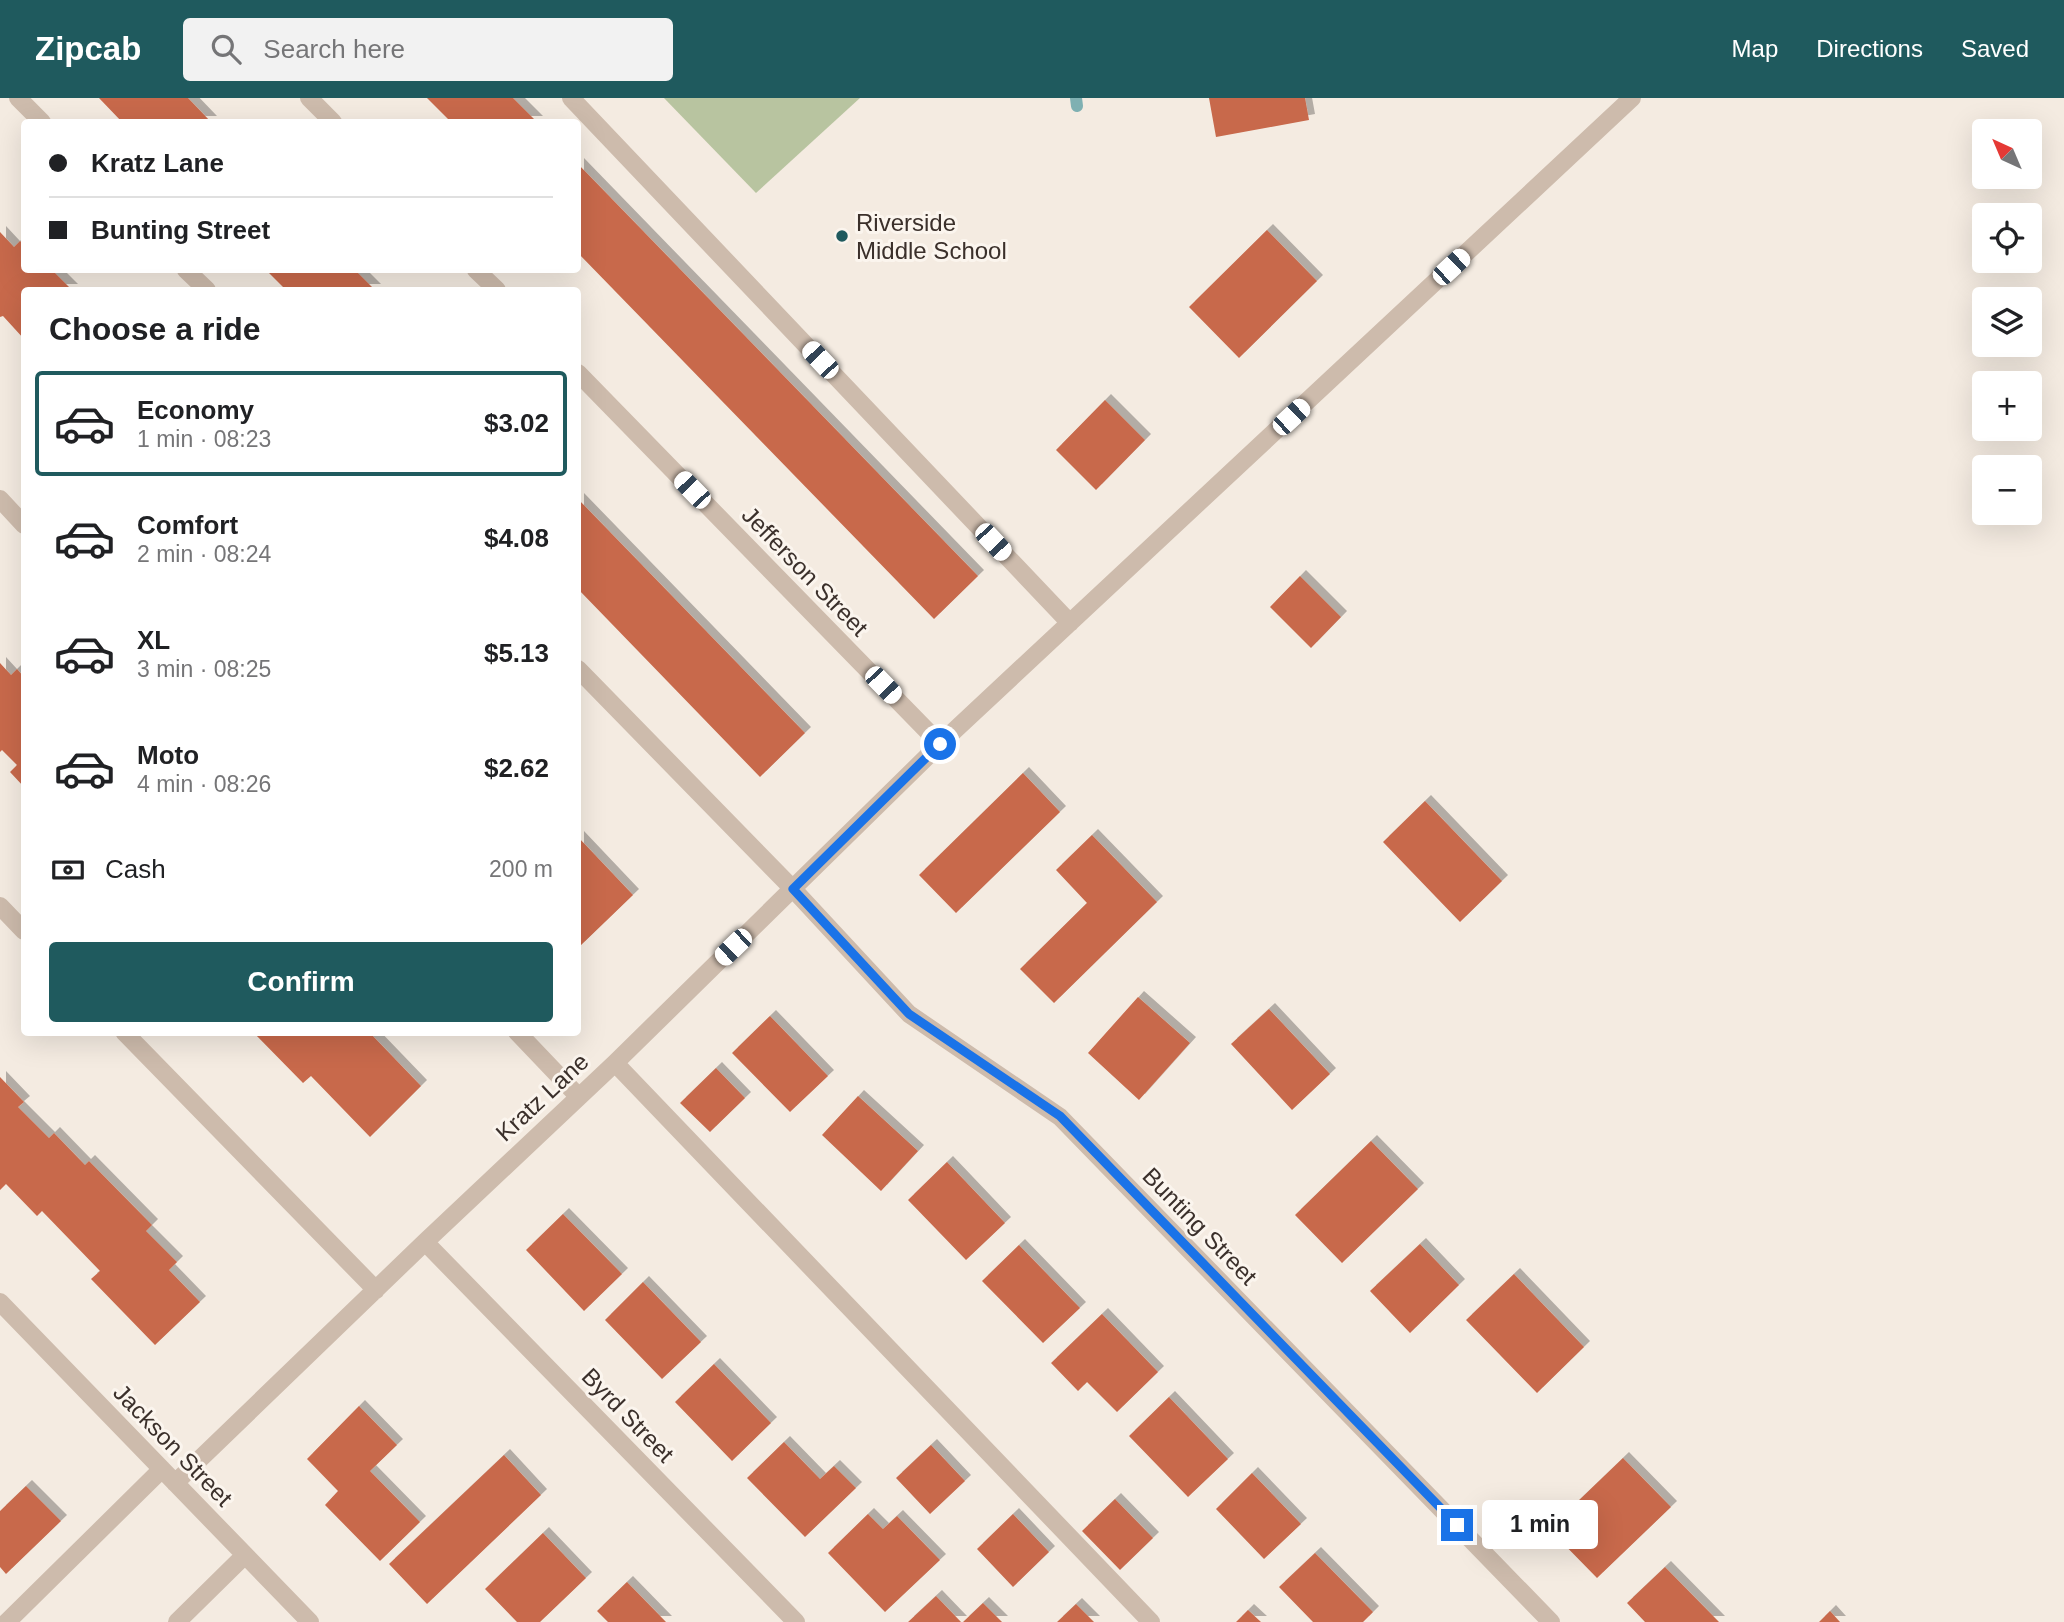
<!DOCTYPE html>
<html lang="en">
<head>
<meta charset="utf-8">
<style>
	body { margin:0; font-family:Helvetica,sans-serif; background:#f2f2f2; color:#202124; height:100vh; display:flex; flex-direction:column; font-size:26px; white-space:nowrap }
	* { box-sizing:border-box; margin:0 }
	p { font-size:23px; color:#757577 }
	.icon { flex:none; width:38px; height:38px; fill:none; stroke:currentColor; stroke-width:2; stroke-linecap:round; stroke-linejoin:round }
	.map { position:relative; flex:1; overflow:hidden }
	.details { position:absolute; left:21px; top:189px; width:560px; height:749px; display:flex; flex-direction:column; background:#fff; border-radius:7px; box-shadow:0 7px 28px #0002 }
	.details>* { flex:none }
	.top-card { position:absolute; left:21px; top:21px; width:560px; height:154px; border-radius:7px; box-shadow:0 7px 28px #0002; display:grid; align-content:center; height:154px; padding:0 28px; background:#fff }
	.needle { width:46px; rotate:316deg }
	.fabs { position:absolute; left:1972px; top:21px; display:grid; gap:14px }
	.fabs a { display:grid; place-items:center; width:70px; height:70px; border-radius:7px; background:#fff; box-shadow:0 7px 28px #0002; font-size:35px }
	.end { position:absolute; width:32px; height:32px; margin:-16px; border:9px solid #1a73e8; background:#fff; box-shadow:0 0 0 4px #fff }
	.from { border-radius:50% }
	.bubble { position:absolute; height:49px; border-radius:7px; background:#fff; box-shadow:0 7px 28px #0002; font-size:23px; font-weight:600; line-height:49px; text-align:center }
	.car { position:absolute; width:21px; height:42px; margin:-21px -10px; border-radius:9px; box-shadow:0 0 5px 2px #0007; background:linear-gradient(#fff 24%,#345 0 40%,#fff 0 76%,#345 0 86%,#fff 0) }
	.top-card b { display:flex; align-items:center; gap:24px; height:66px; font-size:26px }
	.top-card b+b { border-top:2px solid #e0e0e0 }
	.top-card i { width:18px; height:18px; background:#202124 }
	ul { padding:0; list-style:none }
	li { display:flex; align-items:center; gap:21px; height:105px; margin:0 14px 10px; padding:0 14px; border:4px solid transparent; border-radius:7px }
	li div { flex:1 }
	li b { display:block; font-size:26px }
	li em { font-style:normal; font-weight:600 }
	li.selected { border-color:#1f5a5e }
	li>.icon { width:63px; height:63px; stroke-width:1.5 }
	h2 { padding:0 28px; font-size:32px; line-height:84px }
	.pay { display:flex; align-items:center; gap:18px; height:77px; padding:0 28px; font-size:26px }
	.pay p { margin-inline-start:auto }
	.button { display:flex; gap:14px; margin-top:auto; padding:14px 28px }
	.button a { flex:1; height:80px; border-radius:7px; background:#1f5a5e; color:#fff; font-size:28px; font-weight:600; line-height:80px; text-align:center }
	header { display:flex; align-items:center; gap:42px; box-sizing:border-box; height:98px; padding:0 35px; background:#1f5a5e; color:#fff }
	header strong { font-size:33px }
	nav { display:flex; gap:38px; margin-inline-start:auto; font-size:24px }
	.search { width:490px; height:63px; background:#f2f2f2; display:flex; align-items:center; gap:18px; box-sizing:border-box; padding:0 24px; border-radius:7px; color:#757577; font-size:26px }
	.map>svg:first-child { display:block }
</style>
</head>
<body>
<header>
<strong>Zipcab</strong>
<div class="search"><svg class="icon" aria-label="search" viewBox="0 0 24 24"><circle cx="10" cy="10" r="6"/><path d="M15 15l6 6"/></svg>Search here</div>
<nav><a>Map</a><a>Directions</a><a>Saved</a></nav>
</header>
<div class="map">
<svg width="2064" height="1524" viewBox="0 0 2064 1524">
	<defs>
		<filter id="shadow"><feDropShadow dx="6" dy="-6" stdDeviation="0" flood-color="#0004"/></filter>
	</defs>
	<rect width="100%" height="100%" fill="#f4ebe1"/>
	<!-- green -->
	<path fill="#b8c4a0" d="M664 0H860L756 95Z"/>
	<g fill="none" stroke-linecap="round" stroke-linejoin="round">
		<!-- stream -->
		<path stroke="#7fb0b2" stroke-width="12" d="M1076 0 1077 8"/>
	</g>
	<!-- building -->
	<path fill="#c8694b" filter="url(#shadow)" d="M99 0H188L211 24H122Z
		M427 0H513L537 24H451Z
		M1209 0H1305L1309 22 1216 39Z
		M578 66 978 478 934 521 578 155Z
		M1267 132 1317 183 1239 260 1189 209Z
		M0 134 14 149 20 143 24 147V172H52L72 192H24V241L3 218 0 219Z
		M266 172H355L375 192H286Z
		M1105 302 1145 342 1096 392 1056 352Z
		M578 401 805 635 760 679 578 491Z
		M1300 478 1341 519 1311 550 1270 509Z
		M0 565 11 577 17 571 24 579V689L10 674 17 667 2 652 0 654Z
		M1023 675 1060 714 956 815 919 777Z
		M1425 703 1502 783 1460 824 1383 744Z
		M1092 737 1157 804 1054 905 1020 871 1087 805 1056 772Z
		M578 739 633 797 579 849 578 847Z
		M1138 899 1190 945 1139 1002 1088 955Z
		M1269 911 1330 976 1292 1012 1231 946Z
		M770 918 828 978 790 1014 732 955Z
		M253 934H369L421 988 370 1039 311 978 303 985Z
		M716 970 745 1000 710 1034 680 1005Z
		M0 979 24 1004 18 1009 49 1040 54 1035 85 1067 89 1063 152 1127 146 1133 177 1164 169 1172 200 1204 155 1247 91 1181 100 1173 42 1113 37 1118 6 1086 0 1092Z
		M858 998 918 1053 881 1093 822 1037Z
		M1371 1043 1418 1091 1342 1165 1295 1117Z
		M947 1064 1005 1125 966 1162 908 1102Z
		M563 1116 622 1176 584 1213 526 1152Z
		M1420 1146 1459 1187 1410 1235 1370 1193Z
		M1019 1147 1080 1210 1043 1245 982 1183Z
		M1514 1176 1584 1249 1537 1295 1466 1222Z
		M643 1184 701 1244 662 1281 605 1222Z
		M1102 1216 1158 1274 1117 1314 1087 1284 1078 1293 1051 1265Z
		M714 1266 771 1325 732 1363 675 1304Z
		M1169 1299 1228 1361 1188 1399 1129 1338Z
		M359 1308 397 1347 370 1373 420 1424 380 1463 325 1407 338 1393 307 1361Z
		M784 1344 820 1381 834 1368 856 1390 805 1439 747 1380Z
		M931 1347 965 1383 930 1416 896 1380Z
		M504 1357 541 1397 427 1506 389 1466Z
		M1623 1360 1671 1409 1597 1480 1549 1431Z
		M1252 1375 1301 1426 1264 1461 1216 1411Z
		M26 1388 61 1423 6 1476 0 1469V1413Z
		M1115 1401 1153 1440 1120 1472 1082 1433Z
		M868 1416 883 1431 897 1418 940 1462 885 1514 828 1455Z
		M1013 1416 1049 1454 1013 1489 977 1451Z
		M543 1435 586 1480 540 1524H517L485 1491Z
		M1315 1455 1373 1514 1363 1524H1313L1279 1489Z
		M1665 1469 1719 1524H1645L1627 1505Z
		M627 1484 666 1524H608L597 1513Z
		M936 1498 961 1524H908Z
		M983 1505 1002 1524H963Z
		M1076 1506 1094 1524H1057Z
		M1248 1512 1261 1524H1236Z
		M1830 1513 1840 1524H1819Z"/>
	<g fill="none" stroke-linecap="round" stroke-linejoin="round">
		<!-- minor -->
		<path stroke="#cdbbac" stroke-width="18" d="M18 0 42 24
			M309 0 333 24
			M571 0 1070 525
			M186 172 207 192
			M476 172 497 192
			M578 275 940 646
			M0 401 24 427
			M578 571 793 791 909 916 1060 1019 1551 1524
			M0 808 24 833
			M124 934 376 1192
			M517 934 578 998
			M615 965 1151 1524
			M425 1144 796 1524
			M0 1204 310 1524
			M175 1385 425 1144 615 965 940 646 1632 0
			M7 1524 162 1371
			M177 1524 245 1457"/>
	</g>
	<g fill="none" stroke-linecap="round" stroke-linejoin="round">
		<!-- route -->
		<path stroke="#1a73e8" stroke-width="9" d="M940 646 793 791 909 916 1060 1018 1457 1427"/>
	</g>
	<!-- markers -->
	<circle fill="#1f5a5e" stroke="#fbf5ee" stroke-width="2.5" cx="842" cy="138" r="7"/>
	<g text-anchor="middle" dominant-baseline="central" stroke-width="6" stroke-linejoin="round" paint-order="stroke">
		<!-- poi labels -->
		<g font-size="24" fill="#3b302b" stroke="#fbf5ee" text-anchor="start">
			<text x="856" y="124">Riverside<tspan x="856" dy="28">Middle School</tspan></text>
		</g>
		<!-- street labels -->
		<g font-size="24" fill="#3b302b" stroke="#fbf5ee">
			<text transform="translate(805 473) rotate(46)">Jefferson Street</text>
			<text transform="translate(542 999) rotate(-43)">Kratz Lane</text>
			<text transform="translate(1200 1128) rotate(46)">Bunting Street</text>
			<text transform="translate(628 1317) rotate(46)">Byrd Street</text>
			<text transform="translate(173 1347) rotate(46)">Jackson Street</text>
		</g>
	</g>
</svg>
<div class="fabs">
<a><svg class="needle" viewBox="-14 -14 28 28"><path d="M0-13l5 13h-10z" fill="#e53935"/><path d="M0 13l5-13h-10z" fill="#757577"/></svg></a>
<a><svg class="icon" aria-label="locate" viewBox="0 0 24 24"><circle cx="12" cy="12" r="6"/><path d="M12 2v4M12 18v4M2 12h4M18 12h4"/></svg></a>
<a><svg class="icon" aria-label="layers" viewBox="0 0 24 24"><path d="M12 4l9 5-9 5-9-5zM3 14l9 5 9-5"/></svg></a>
<a>+</a>
<a>−</a>
</div>
<i class="end from" style="left:940px;top:646px"></i>
<i class="end" style="left:1457px;top:1427px"></i>
<div class="bubble" style="left:1482px;top:1402px;width:116px">1 min</div>
<i class="car" style="left:1451px;top:169px;rotate:47deg"></i>
<i class="car" style="left:820px;top:262px;rotate:317deg"></i>
<i class="car" style="left:1291px;top:319px;rotate:47deg"></i>
<i class="car" style="left:692px;top:392px;rotate:316deg"></i>
<i class="car" style="left:993px;top:444px;rotate:137deg"></i>
<i class="car" style="left:883px;top:587px;rotate:136deg"></i>
<i class="car" style="left:733px;top:849px;rotate:226deg"></i>
<div class="top-card">
<b><i class="from"></i>Kratz Lane</b>
<b><i></i>Bunting Street</b>
</div>
<section class="details">
<h2>Choose a ride</h2>
<ul>
<li class="selected"><svg class="icon" aria-label="car" viewBox="0 0 24 24"><path d="M5 17H2v-5l4-1 3-4h7l3 4 3 1v5h-3M9 17h6M6 11h13"/><circle cx="7" cy="17" r="2"/><circle cx="17" cy="17" r="2"/></svg><div><b>Economy</b><p>1 min · 08:23</p></div><em>$3.02</em></li>
<li><svg class="icon" aria-label="car" viewBox="0 0 24 24"><path d="M5 17H2v-5l4-1 3-4h7l3 4 3 1v5h-3M9 17h6M6 11h13"/><circle cx="7" cy="17" r="2"/><circle cx="17" cy="17" r="2"/></svg><div><b>Comfort</b><p>2 min · 08:24</p></div><em>$4.08</em></li>
<li><svg class="icon" aria-label="car" viewBox="0 0 24 24"><path d="M5 17H2v-5l4-1 3-4h7l3 4 3 1v5h-3M9 17h6M6 11h13"/><circle cx="7" cy="17" r="2"/><circle cx="17" cy="17" r="2"/></svg><div><b>XL</b><p>3 min · 08:25</p></div><em>$5.13</em></li>
<li><svg class="icon" aria-label="car" viewBox="0 0 24 24"><path d="M5 17H2v-5l4-1 3-4h7l3 4 3 1v5h-3M9 17h6M6 11h13"/><circle cx="7" cy="17" r="2"/><circle cx="17" cy="17" r="2"/></svg><div><b>Moto</b><p>4 min · 08:26</p></div><em>$2.62</em></li>
</ul>
<div class="pay"><svg class="icon" aria-label="cash" viewBox="0 0 24 24"><path d="M3 7h18v10H3z"/><circle cx="12" cy="12" r="2"/></svg>Cash<p>200 m</p></div>
<div class="button"><a>Confirm</a></div>
</section>
</div>
</body>
</html>
